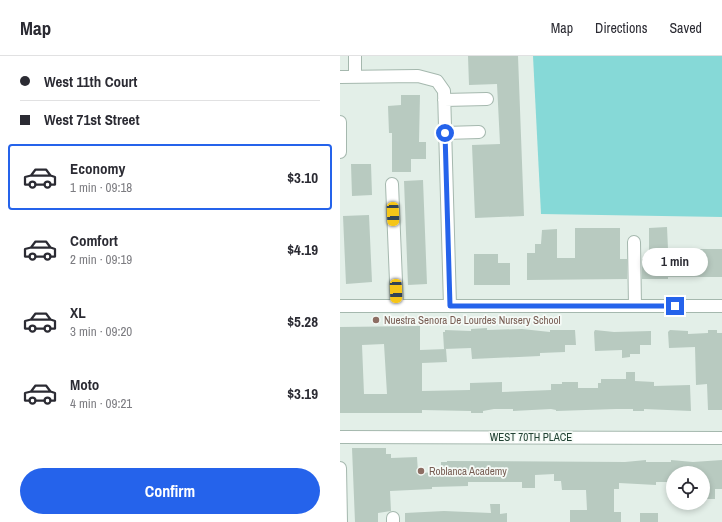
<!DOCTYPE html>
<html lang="en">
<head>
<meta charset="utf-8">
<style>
	body { margin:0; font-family:"Archivo Narrow",sans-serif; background:#f2f2f3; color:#2b2b33; height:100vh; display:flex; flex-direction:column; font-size:15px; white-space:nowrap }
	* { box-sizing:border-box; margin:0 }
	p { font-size:13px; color:#7c7c81 }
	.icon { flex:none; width:22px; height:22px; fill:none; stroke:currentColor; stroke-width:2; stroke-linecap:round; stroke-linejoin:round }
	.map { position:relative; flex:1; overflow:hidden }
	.panel { display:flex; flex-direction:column; background:#fff; width:340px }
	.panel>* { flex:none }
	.banner { display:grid; align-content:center; height:88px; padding:0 20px; background:#fff }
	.buttons { position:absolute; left:326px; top:410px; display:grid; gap:8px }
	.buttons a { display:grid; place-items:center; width:44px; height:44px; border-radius:50%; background:#fff; box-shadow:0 2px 6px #0003; font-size:20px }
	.end { position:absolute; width:18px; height:18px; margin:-9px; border:5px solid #2563eb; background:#fff; box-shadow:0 0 0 2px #fff }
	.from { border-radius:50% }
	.bubble { position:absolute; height:28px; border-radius:14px; background:#fff; box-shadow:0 2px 6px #0003; font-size:13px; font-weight:700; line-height:28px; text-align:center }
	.car { position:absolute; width:12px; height:24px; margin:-12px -6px; border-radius:5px; box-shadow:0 0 3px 1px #0007; background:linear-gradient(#f5c518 24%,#345 0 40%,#f5c518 0 76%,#345 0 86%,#f5c518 0) }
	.banner b { display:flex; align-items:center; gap:14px; height:38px; font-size:15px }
	.banner b+b { border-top:1px solid #e1e1e2 }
	.banner i { width:10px; height:10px; background:#2b2b33 }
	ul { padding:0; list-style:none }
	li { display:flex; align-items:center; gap:12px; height:66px; margin:0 8px 6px; padding:0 12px; border:2px solid transparent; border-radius:4px }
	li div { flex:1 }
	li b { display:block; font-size:15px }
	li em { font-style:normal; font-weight:700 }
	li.current { border-color:#2563eb }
	li>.icon { width:36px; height:36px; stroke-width:1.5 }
	.action { display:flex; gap:8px; margin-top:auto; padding:8px 20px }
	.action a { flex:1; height:46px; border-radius:24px; background:#2563eb; color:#fff; font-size:16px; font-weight:700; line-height:46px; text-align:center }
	header { display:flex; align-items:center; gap:24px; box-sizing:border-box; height:56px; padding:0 20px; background:#fff; border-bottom:1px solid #e1e1e2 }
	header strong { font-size:19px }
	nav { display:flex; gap:22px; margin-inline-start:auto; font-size:14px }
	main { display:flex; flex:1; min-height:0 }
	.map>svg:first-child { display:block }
</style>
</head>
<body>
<header>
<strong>Map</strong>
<nav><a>Map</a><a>Directions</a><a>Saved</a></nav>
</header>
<main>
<section class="panel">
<div class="banner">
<b><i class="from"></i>West 11th Court</b>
<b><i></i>West 71st Street</b>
</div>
<ul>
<li class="current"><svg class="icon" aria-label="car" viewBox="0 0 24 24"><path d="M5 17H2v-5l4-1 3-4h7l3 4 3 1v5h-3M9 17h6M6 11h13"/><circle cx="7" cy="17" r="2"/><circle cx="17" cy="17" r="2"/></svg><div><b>Economy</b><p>1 min · 09:18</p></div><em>$3.10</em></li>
<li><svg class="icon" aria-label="car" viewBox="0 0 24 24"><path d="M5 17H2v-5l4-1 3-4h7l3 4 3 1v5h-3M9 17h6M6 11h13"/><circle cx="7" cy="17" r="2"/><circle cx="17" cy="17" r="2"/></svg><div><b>Comfort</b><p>2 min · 09:19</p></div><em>$4.19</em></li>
<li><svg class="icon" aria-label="car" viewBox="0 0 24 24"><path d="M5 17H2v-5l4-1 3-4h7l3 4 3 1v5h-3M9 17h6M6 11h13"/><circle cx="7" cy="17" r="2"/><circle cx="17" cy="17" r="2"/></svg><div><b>XL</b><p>3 min · 09:20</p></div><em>$5.28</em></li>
<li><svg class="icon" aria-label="car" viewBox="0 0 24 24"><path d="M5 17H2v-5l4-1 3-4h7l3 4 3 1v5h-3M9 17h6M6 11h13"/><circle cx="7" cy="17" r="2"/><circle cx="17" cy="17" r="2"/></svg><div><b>Moto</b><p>4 min · 09:21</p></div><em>$3.19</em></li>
</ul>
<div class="action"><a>Confirm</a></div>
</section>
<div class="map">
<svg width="382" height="466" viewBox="0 0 382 466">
	<rect width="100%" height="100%" fill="#e3efe8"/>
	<!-- water -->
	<path fill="#86d9d7" d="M193 0H382V161L201 158Z"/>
	<!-- building -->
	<path fill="#b8cac0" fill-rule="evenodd" d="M128 0H178L184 160 135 162 132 89 160 88 157 28 129 29Z
		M61 39H80L79 86H86V103H71V116H52V77H49L48 50 61 49Z
		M11 108H31L32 139 12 140Z
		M83 124 87 228 68 229 64 125Z
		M29 159 32 226 6 228 3 160Z
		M327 171 328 193H382V221H328V223H302V203H309V172Z
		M235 172H280V203H287V223L187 224V197H195V188H201L202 174 217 173V202H235Z
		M134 198H158V207H170V229H134Z
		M80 270V294L106 293 107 306 82 307V335L130 334V327L162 326V336L211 334V328H222V326H238V332H258V327H261V323H286V316H295V325L314 326V330L350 329 351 355 304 353V355H293V353H276L216 355V354L211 353 173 355V353H154L143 355V357H131V355L82 354V357H0V271ZM44 288 47 338H24L22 289Z
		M147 272V274L182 273 210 276V274H235L236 289H225V296L200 297V300L132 303 131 292 104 293 103 276H105V274L131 275V273Z
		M255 274 274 276 311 275V289H300V298H290V301L282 302V294L255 295 254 276Z
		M330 274 348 275V278L368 277V274H377V277H382V354H368L367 328 356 329 355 291 329 292 328 276Z
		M12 392H46V398H51V402L77 401 78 417 101 416V406H107V405L285 406 306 404V406H331V404L353 406 382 404V433H375V443H363V417H333V426H316V429L279 427V433H274V456H281V466H230V454H247L246 434H222L221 425H214V418L195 419V432H182V426H128V430L92 431V433L50 435 51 455 38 457V466H15Z
		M150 448H160V458L167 457V466H65V457L104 455 151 457Z
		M300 457H318V466H300Z"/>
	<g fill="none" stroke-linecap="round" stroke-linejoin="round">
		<defs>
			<path id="minor" d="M0 21 78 20 97 25 104 35 110 250
				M15 21V0
				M104 44 147 43
				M0 66V96
				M105 77 139 76
				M52 128 57 250
				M294 186 295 250
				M0 250H382
				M0 381 382 382
				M0 412 1 466
				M53 462V466"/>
		</defs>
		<!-- minor casing -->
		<use href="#minor" stroke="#a5b8ae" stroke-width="14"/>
		<!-- minor -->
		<use href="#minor" stroke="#fff" stroke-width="12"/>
	</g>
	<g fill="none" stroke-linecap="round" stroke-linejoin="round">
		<!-- route -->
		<path stroke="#2563eb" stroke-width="5" d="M105 77 110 250H335"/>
	</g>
	<!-- markers -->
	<g fill="#8d6e63" stroke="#f5faf6" stroke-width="1.5">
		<circle cx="36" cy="264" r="4"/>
		<circle cx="81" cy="415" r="4"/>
	</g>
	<g text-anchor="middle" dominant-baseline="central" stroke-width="3.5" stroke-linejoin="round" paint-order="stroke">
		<!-- education labels -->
		<g font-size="11" fill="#785e54" stroke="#f5faf6" text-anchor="start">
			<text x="44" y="264">Nuestra Senora De Lourdes Nursery School</text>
			<text x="89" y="415">Roblanca Academy</text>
		</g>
		<!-- street labels -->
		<g font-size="11" fill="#214233" stroke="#f5faf6">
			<text x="191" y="381">WEST 70TH PLACE</text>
		</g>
	</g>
</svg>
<div class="buttons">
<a><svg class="icon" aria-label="locate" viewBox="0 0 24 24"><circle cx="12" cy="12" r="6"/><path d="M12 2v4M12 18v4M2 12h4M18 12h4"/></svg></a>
</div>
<i class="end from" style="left:105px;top:77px"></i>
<i class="end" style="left:335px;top:250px"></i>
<div class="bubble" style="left:302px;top:192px;width:66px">1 min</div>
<i class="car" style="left:53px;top:158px;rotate:178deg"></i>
<i class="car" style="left:56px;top:235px;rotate:178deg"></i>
</div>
</main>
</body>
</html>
